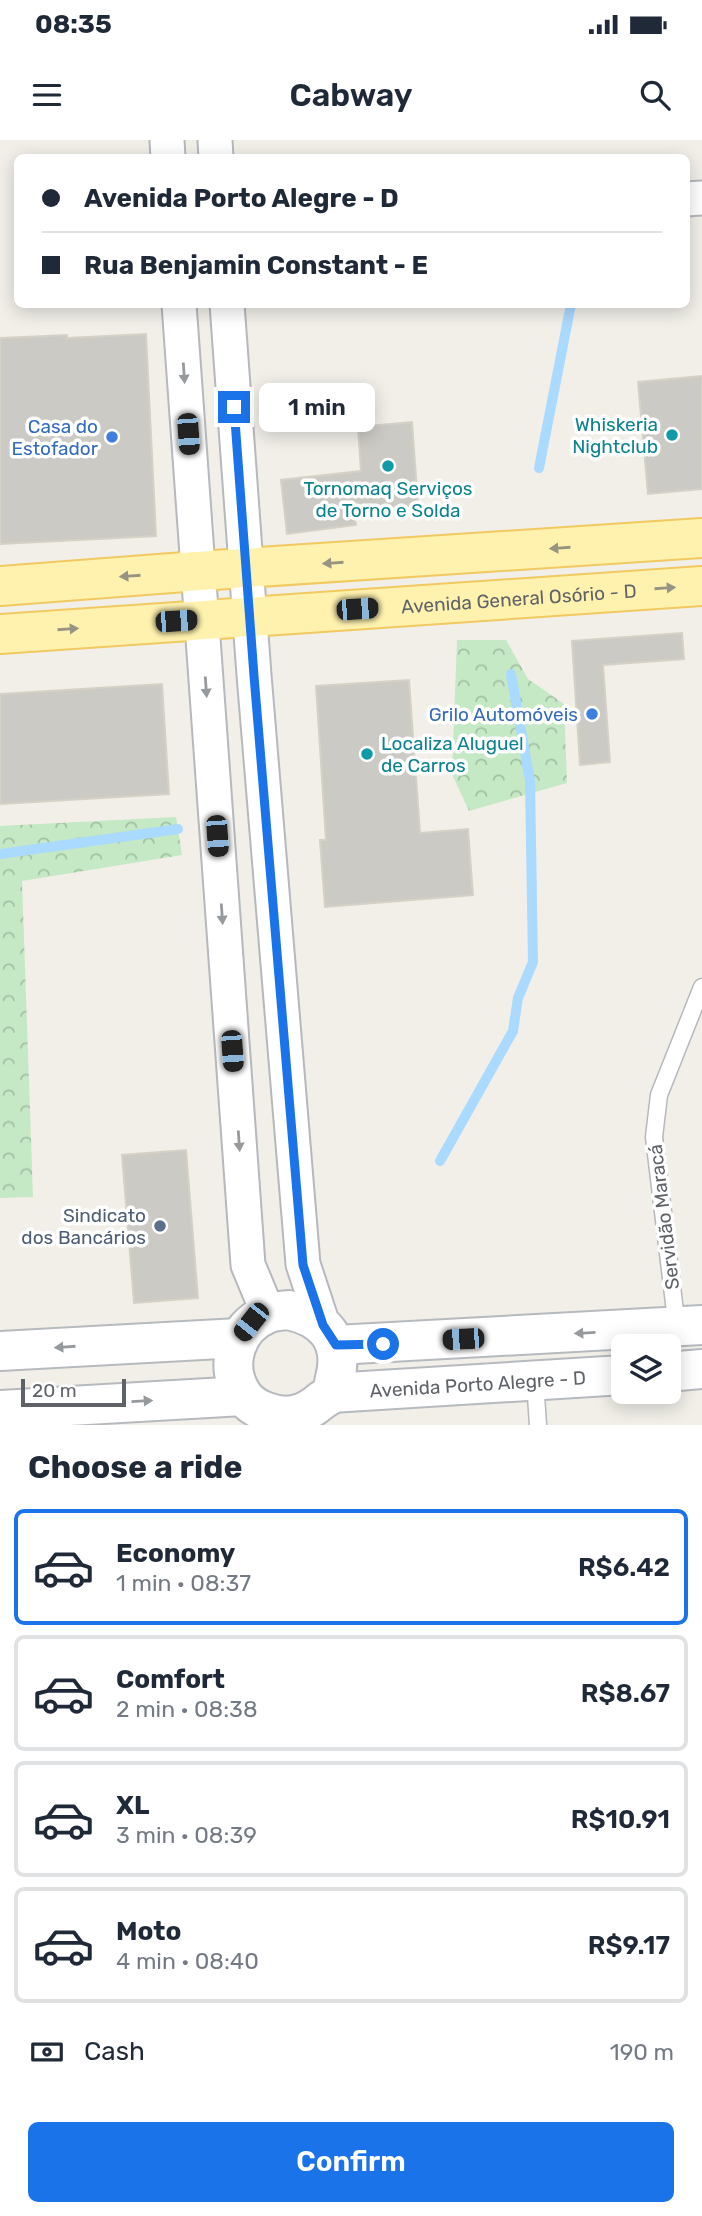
<!DOCTYPE html>
<html lang="en">
<head>
<meta charset="utf-8">
<style>
	body { margin:0; font-family:Rubik,sans-serif; background:#f6f6f7; color:#1f2937; height:100vh; display:flex; flex-direction:column; font-size:26px; white-space:nowrap }
	* { box-sizing:border-box; margin:0 }
	p { font-size:23px; color:#747a83 }
	.icon { flex:none; width:38px; height:38px; fill:none; stroke:currentColor; stroke-width:2; stroke-linecap:round; stroke-linejoin:round }
	.map { position:relative; height:1285px; overflow:hidden }
	.drawer { display:flex; flex-direction:column; background:#fff; flex:1 }
	.drawer>* { flex:none }
	.guide { position:absolute; left:14px; top:14px; width:676px; height:154px; border-radius:10px; box-shadow:0 4px 18px #0003; display:grid; align-content:center; height:154px; padding:0 28px; background:#fff }
	.fabs { position:absolute; left:611px; top:1194px; display:grid; gap:14px }
	.fabs a { display:grid; place-items:center; width:70px; height:70px; border-radius:10px; background:#fff; box-shadow:0 4px 18px #0003; font-size:35px }
	.scale { position:absolute; left:21px; bottom:18px; width:105px; box-sizing:border-box; padding-left:7px; border:4px solid #5f6368; border-top:0; font-size:19px; line-height:24px; white-space:nowrap; color:#5f6368; -webkit-text-stroke:5px #fff; paint-order:stroke }
	.end { position:absolute; width:32px; height:32px; margin:-16px; border:9px solid #1a73e8; background:#fff; box-shadow:0 0 0 4px #fff }
	.from { border-radius:50% }
	.bubble { position:absolute; height:49px; border-radius:10px; background:#fff; box-shadow:0 4px 18px #0003; font-size:23px; font-weight:600; line-height:49px; text-align:center }
	.car { position:absolute; width:21px; height:42px; margin:-21px -10px; border-radius:9px; box-shadow:0 0 5px 2px #0007; background:linear-gradient(#222 24%,#8ab4d8 0 40%,#222 0 76%,#8ab4d8 0 86%,#222 0) }
	.guide b { display:flex; align-items:center; gap:24px; height:66px; font-size:26px }
	.guide b+b { border-top:2px solid #e0e1e3 }
	.guide i { width:18px; height:18px; background:#1f2937 }
	ul { padding:0; list-style:none }
	li { display:flex; align-items:center; gap:21px; height:116px; margin:0 14px 10px; padding:0 14px; border:4px solid #e0e1e3; border-radius:10px }
	li div { flex:1 }
	li b { display:block; font-size:26px }
	li em { font-style:normal; font-weight:600 }
	li.active { border-color:#1a73e8 }
	li>.icon { width:63px; height:63px; stroke-width:1.5 }
	h2 { padding:0 28px; font-size:32px; line-height:84px }
	.pay { display:flex; align-items:center; gap:18px; height:77px; padding:0 28px; font-size:26px }
	.pay p { margin-inline-start:auto }
	.button { display:flex; gap:14px; margin-top:auto; padding:14px 28px }
	.button a { flex:1; height:80px; border-radius:10px; background:#1a73e8; color:#fff; font-size:28px; font-weight:600; line-height:80px; text-align:center }
	.status { display:flex; justify-content:space-between; align-items:center; height:49px; padding:0 35px; background:#fff; direction:ltr }
	.status svg { height:19px; fill:currentColor }
	header { display:flex; justify-content:space-between; align-items:center; height:91px; padding:0 28px; background:#fff; font-size:32px; font-weight:600 }
	.map>svg:first-child { display:block }
</style>
</head>
<body>
<div class="status"><b>08:35</b><svg viewBox="0 0 49 12"><path d="M0 12V9h3v3zM5 12V6h3v6zM10 12V3h3v9zM15 12V0h3v12zM26 1h20v11H26zM47 4h2v5h-2z"/></svg></div>
<header><svg class="icon" aria-label="menu" viewBox="0 0 24 24"><path d="M4 6h16M4 12h16M4 18h16"/></svg>Cabway<svg class="icon" aria-label="search" viewBox="0 0 24 24"><circle cx="10" cy="10" r="6"/><path d="M15 15l6 6"/></svg></header>
<div class="map">
<svg width="702" height="1285" viewBox="0 0 702 1285">
	<defs>
		<pattern id="forest-crowns" width="20" height="18" patternUnits="userSpaceOnUse" patternTransform="scale(1.75)"><rect width="20" height="18" fill="#c5e8c5"/><path d="M2 6a3 3 0 1 1 6 0M12 15a3 3 0 1 1 6 0" fill="none" stroke="#a3c0a4"/></pattern>
	</defs>
	<rect width="100%" height="100%" fill="#f1efe8"/>
	<!-- forest -->
	<path fill="url(#forest-crowns)" d="M457 500H506L528 539 564 564 567 643 469 671 452 634Z
		M176 677 182 715 22 741 33 1057 0 1058V686Z"/>
	<g fill="none" stroke-linecap="round" stroke-linejoin="round">
		<!-- stream -->
		<path stroke="#aadaff" stroke-width="10" d="M539 328 571 164
			M0 714 178 689
			M440 1021 513 891 518 858 533 822 530 641 511 534"/>
	</g>
	<!-- building -->
	<path fill="#cccac5" stroke="#d6d1c6" stroke-width="2" d="M146 194 156 396 0 404V198L67 195V198Z
		M702 236V349L648 354 638 242Z
		M412 282 418 365 354 370 356 385 287 394 281 340 361 331 358 287Z
		M682 493 684 519 603 525 610 622 580 625 572 501Z
		M409 540 420 693 468 689 473 755 325 767 320 700H326L316 546Z
		M162 544 169 654 0 664V554Z
		M186 1010 198 1158 134 1163 122 1015Z"/>
	<g fill="none" stroke-linecap="round" stroke-linejoin="round">
		<defs>
			<path id="lane" d="M677 1188 654 997 659 955 702 847
				M535 1241 538 1285"/>
			<path id="street" d="M167 0 168 18
				M215 0 216 18
				M686 59 702 58
				M179 164 248 1125 268 1173
				M227 164 254 535 303 1124 323 1185"/>
			<g id="secondary">
				<path d="M288 1170C323 1177 345 1200 335 1238 334 1242 333 1250 331 1254 329 1256 325 1258 322 1260 314 1267 305 1273 294 1275 277 1278 252 1270 242 1254 224 1226 235 1187 267 1174 273 1171 281 1171 288 1170Z"/>
				<path d="M336 1205 702 1185"/>
				<path d="M0 1211 239 1198"/>
				<path d="M668 1232 702 1229"/>
				<path id="s1" d="M331 1253 623 1235"/>
				<path d="M0 1270 243 1256"/>
			</g>
			<g id="primary">
				<path d="M0 446 198 431 702 398"/>
				<path id="s2" d="M0 494 702 446"/>
			</g>
		</defs>
		<!-- lane casing -->
		<use href="#lane" stroke="#b5b8bc" stroke-width="19"/>
		<!-- street casing -->
		<use href="#street" stroke="#b5b8bc" stroke-width="37"/>
		<!-- secondary casing -->
		<use href="#secondary" stroke="#b6babf" stroke-width="42"/>
		<!-- primary casing -->
		<use href="#primary" stroke="#f2c960" stroke-width="42"/>
		<!-- lane -->
		<use href="#lane" stroke="#fff" stroke-width="16"/>
		<!-- street -->
		<use href="#street" stroke="#fff" stroke-width="33"/>
		<!-- secondary -->
		<use href="#secondary" stroke="#fff" stroke-width="38"/>
		<!-- primary -->
		<use href="#primary" stroke="#fff2af" stroke-width="38"/>
	</g>
	<!-- one-way arrows -->
	<defs><path id="oneway-solid" d="M-6-.8H1V-3.2L6.5 0L1 3.2V.8H-6Z" transform="scale(1.75)"/></defs>
	<g fill="#979a9d">
		<use href="#oneway-solid" transform="translate(184 233) rotate(86)"/>
		<use href="#oneway-solid" transform="translate(206 547) rotate(86)"/>
		<use href="#oneway-solid" transform="translate(222 774) rotate(86)"/>
		<use href="#oneway-solid" transform="translate(239 1001) rotate(86)"/>
		<use href="#oneway-solid" transform="translate(585 1193) rotate(177)"/>
		<use href="#oneway-solid" transform="translate(65 1207) rotate(176)"/>
		<use href="#oneway-solid" transform="translate(142 1261) rotate(-3)"/>
	</g>
	<g fill="#979581">
		<use href="#oneway-solid" transform="translate(560 408) rotate(176)"/>
		<use href="#oneway-solid" transform="translate(333 423) rotate(176)"/>
		<use href="#oneway-solid" transform="translate(130 436) rotate(176)"/>
		<use href="#oneway-solid" transform="translate(665 448) rotate(-4)"/>
		<use href="#oneway-solid" transform="translate(68 489) rotate(-4)"/>
	</g>
	<g fill="none" stroke-linecap="round" stroke-linejoin="round">
		<!-- route -->
		<path stroke="#1a73e8" stroke-width="9" d="M234 267 254 536 303 1125 323 1185 336 1205 383 1204"/>
	</g>
	<!-- markers -->
	<g fill="#0f9aa8" stroke="#fff" stroke-width="2.5">
		<circle cx="672" cy="295" r="7"/>
		<circle cx="388" cy="326" r="7"/>
		<circle cx="367" cy="614" r="7"/>
	</g>
	<g fill="#3f7fe0" stroke="#fff" stroke-width="2.5">
		<circle cx="112" cy="297" r="7"/>
		<circle cx="592" cy="574" r="7"/>
	</g>
	<circle fill="#5c6f8a" stroke="#fff" stroke-width="2.5" cx="160" cy="1086" r="7"/>
	<g text-anchor="middle" dominant-baseline="central" stroke-width="7" stroke-linejoin="round" paint-order="stroke">
		<!-- culture labels -->
		<g font-size="19" fill="#0d838f" stroke="#fff" text-anchor="end">
			<text x="658" y="284">Whiskeria<tspan x="658" dy="22">Nightclub</tspan></text>
			<text x="388" y="348" text-anchor="middle">Tornomaq Serviços<tspan x="388" dy="22">de Torno e Solda</tspan></text>
			<text x="381" y="603" text-anchor="start">Localiza Aluguel<tspan x="381" dy="22">de Carros</tspan></text>
		</g>
		<!-- shop labels -->
		<g font-size="19" fill="#366cbe" stroke="#fff" text-anchor="end">
			<text x="98" y="286">Casa do<tspan x="98" dy="22">Estofador</tspan></text>
			<text x="578" y="574">Grilo Automóveis</text>
		</g>
		<!-- street labels -->
		<g font-size="19" fill="#5f6368" stroke="#fff">
			<text stroke="none"><textPath href="#s2" startOffset="520">Avenida General Osório - D</textPath></text>
			<text transform="translate(664 1077) rotate(-97)">Servidão Maracá</text>
			<text stroke="none"><textPath href="#s1" startOffset="147">Avenida Porto Alegre - D</textPath></text>
		</g>
		<!-- service labels -->
		<g font-size="19" fill="#4e5e75" stroke="#fff" text-anchor="end">
			<text x="146" y="1075">Sindicato<tspan x="146" dy="22">dos Bancários</tspan></text>
		</g>
	</g>
</svg>
<div class="fabs">
<a><svg class="icon" aria-label="layers" viewBox="0 0 24 24"><path d="M12 4l9 5-9 5-9-5zM3 14l9 5 9-5"/></svg></a>
</div>
<div class="scale">20 m</div>
<i class="end from" style="left:383px;top:1204px"></i>
<i class="end" style="left:234px;top:267px"></i>
<div class="bubble" style="left:259px;top:243px;width:116px">1 min</div>
<i class="car" style="left:188px;top:294px;rotate:176deg"></i>
<i class="car" style="left:357px;top:469px;rotate:86deg"></i>
<i class="car" style="left:176px;top:481px;rotate:86deg"></i>
<i class="car" style="left:217px;top:696px;rotate:176deg"></i>
<i class="car" style="left:232px;top:911px;rotate:176deg"></i>
<i class="car" style="left:251px;top:1182px;rotate:218deg"></i>
<i class="car" style="left:463px;top:1199px;rotate:267deg"></i>
<div class="guide">
<b><i class="from"></i>Avenida Porto Alegre - D</b>
<b><i></i>Rua Benjamin Constant - E</b>
</div>
</div>
<section class="drawer">
<h2>Choose a ride</h2>
<ul>
<li class="active"><svg class="icon" aria-label="car" viewBox="0 0 24 24"><path d="M5 17H2v-5l4-1 3-4h7l3 4 3 1v5h-3M9 17h6M6 11h13"/><circle cx="7" cy="17" r="2"/><circle cx="17" cy="17" r="2"/></svg><div><b>Economy</b><p>1 min · 08:37</p></div><em>R$6.42</em></li>
<li><svg class="icon" aria-label="car" viewBox="0 0 24 24"><path d="M5 17H2v-5l4-1 3-4h7l3 4 3 1v5h-3M9 17h6M6 11h13"/><circle cx="7" cy="17" r="2"/><circle cx="17" cy="17" r="2"/></svg><div><b>Comfort</b><p>2 min · 08:38</p></div><em>R$8.67</em></li>
<li><svg class="icon" aria-label="car" viewBox="0 0 24 24"><path d="M5 17H2v-5l4-1 3-4h7l3 4 3 1v5h-3M9 17h6M6 11h13"/><circle cx="7" cy="17" r="2"/><circle cx="17" cy="17" r="2"/></svg><div><b>XL</b><p>3 min · 08:39</p></div><em>R$10.91</em></li>
<li><svg class="icon" aria-label="car" viewBox="0 0 24 24"><path d="M5 17H2v-5l4-1 3-4h7l3 4 3 1v5h-3M9 17h6M6 11h13"/><circle cx="7" cy="17" r="2"/><circle cx="17" cy="17" r="2"/></svg><div><b>Moto</b><p>4 min · 08:40</p></div><em>R$9.17</em></li>
</ul>
<div class="pay"><svg class="icon" aria-label="cash" viewBox="0 0 24 24"><path d="M3 7h18v10H3z"/><circle cx="12" cy="12" r="2"/></svg>Cash<p>190 m</p></div>
<div class="button"><a>Confirm</a></div>
</section>
</body>
</html>
